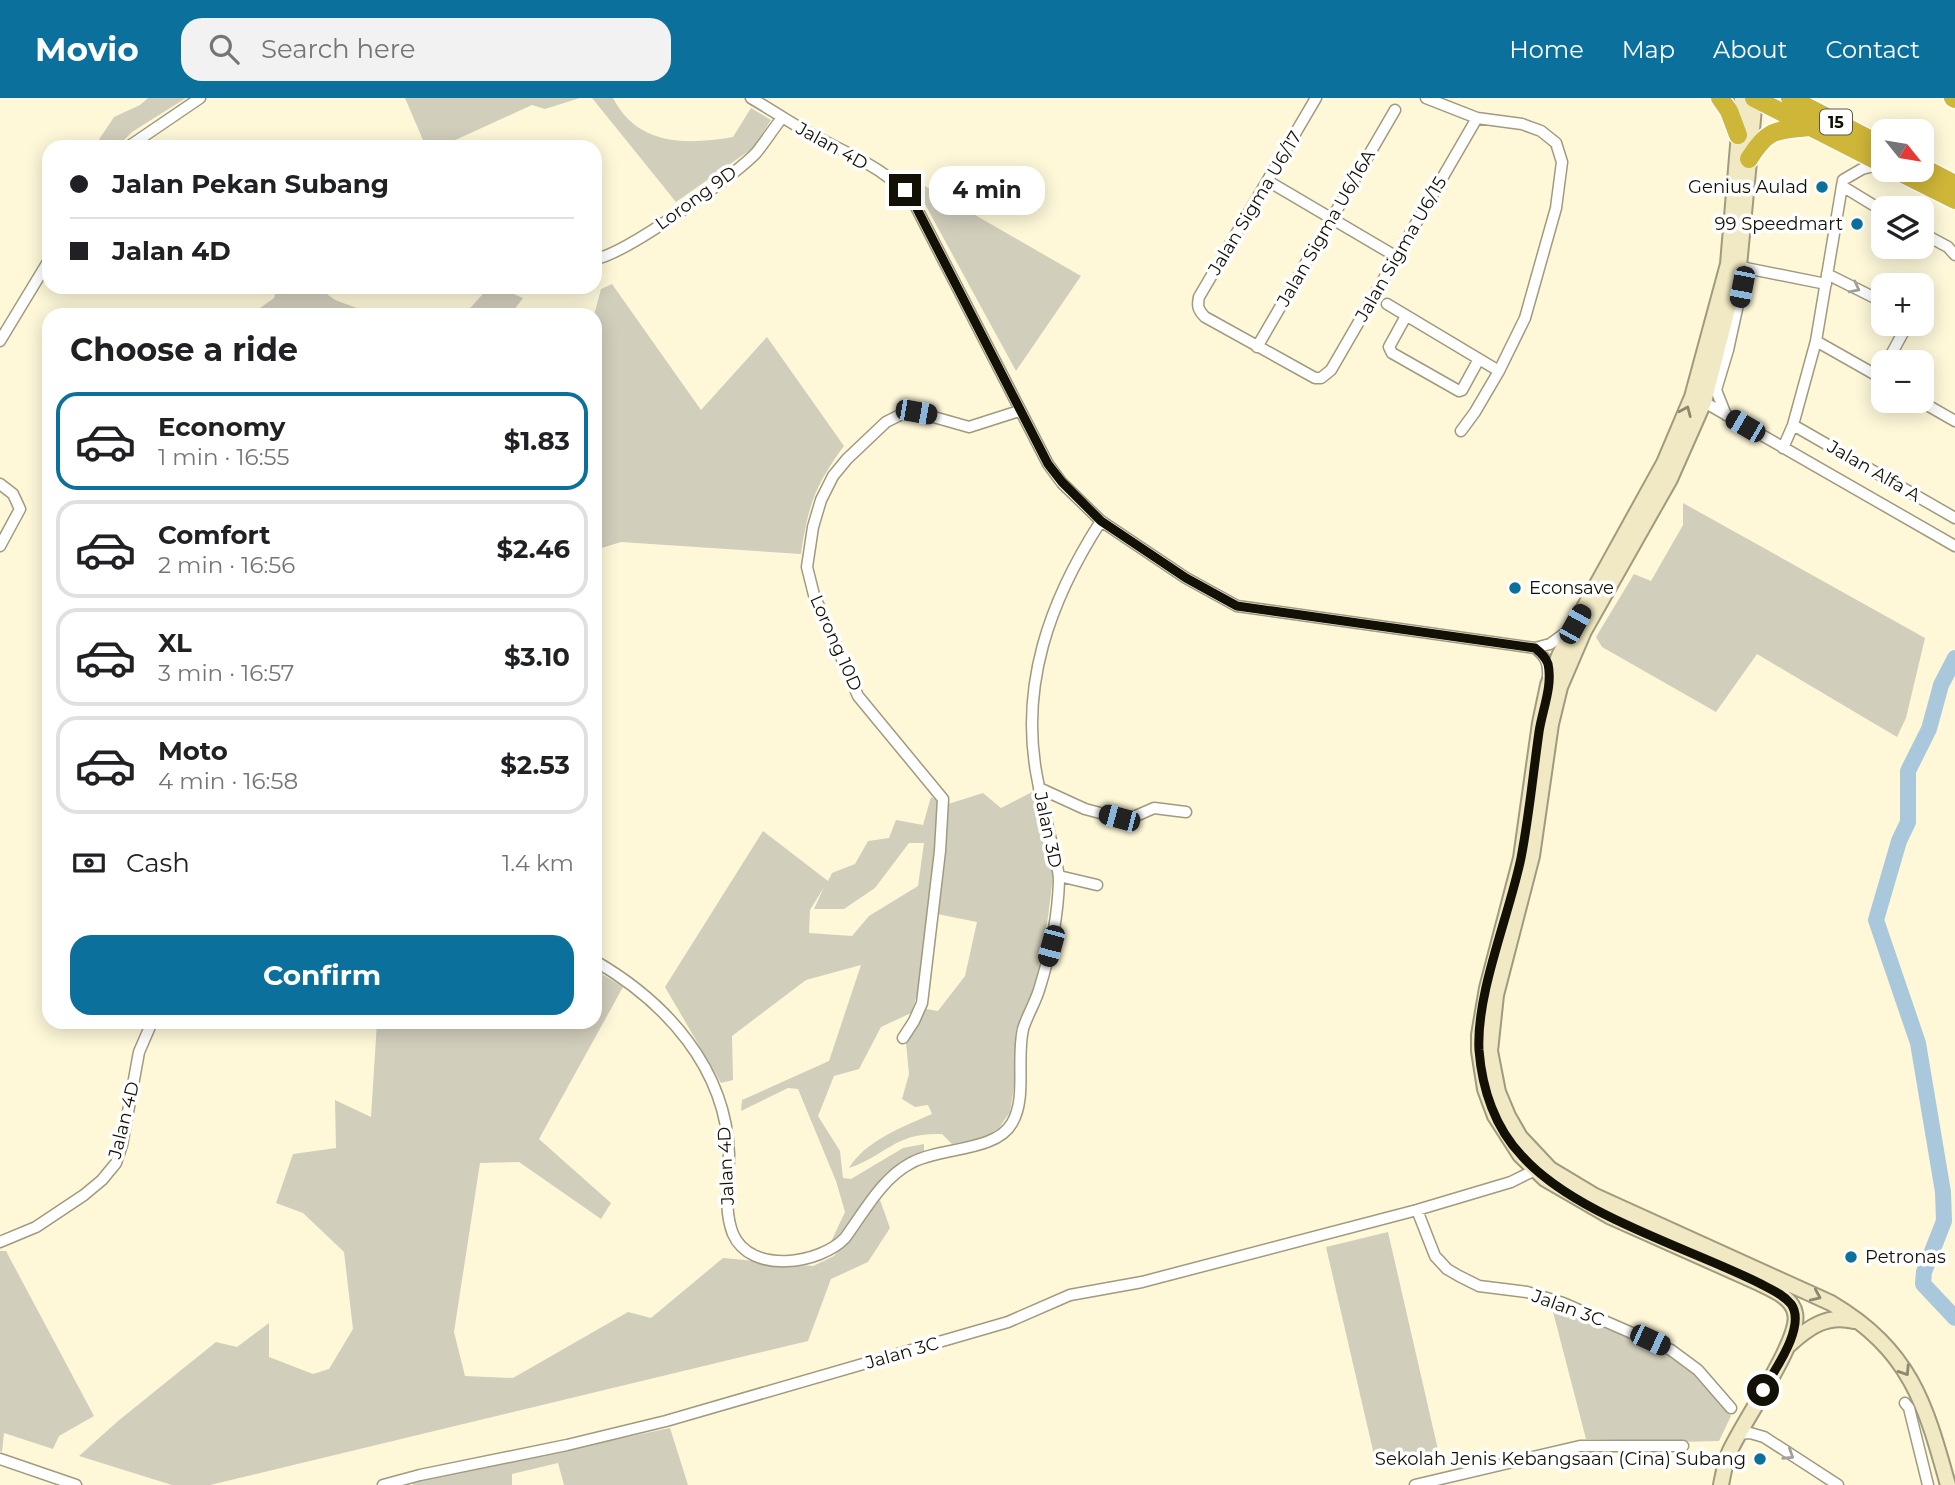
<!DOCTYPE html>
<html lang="en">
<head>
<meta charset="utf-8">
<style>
	body { margin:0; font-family:Montserrat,sans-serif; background:#f2f2f2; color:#202124; height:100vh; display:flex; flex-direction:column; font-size:26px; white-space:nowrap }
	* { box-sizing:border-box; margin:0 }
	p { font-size:23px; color:#757577 }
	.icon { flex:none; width:38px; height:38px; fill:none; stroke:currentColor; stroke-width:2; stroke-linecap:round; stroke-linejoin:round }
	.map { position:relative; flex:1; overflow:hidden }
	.drawer { position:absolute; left:42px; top:210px; width:560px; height:721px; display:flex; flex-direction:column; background:#fff; border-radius:21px; box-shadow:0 4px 18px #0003 }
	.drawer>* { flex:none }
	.banner { position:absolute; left:42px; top:42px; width:560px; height:154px; border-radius:21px; box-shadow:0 4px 18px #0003; display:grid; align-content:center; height:154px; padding:0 28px; background:#fff }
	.needle { width:46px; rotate:120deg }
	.buttons { position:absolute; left:1871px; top:21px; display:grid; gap:14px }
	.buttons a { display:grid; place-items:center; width:63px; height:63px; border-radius:14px; background:#fff; box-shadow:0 4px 18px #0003; font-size:35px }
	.end { position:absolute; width:32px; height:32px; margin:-16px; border:9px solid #131106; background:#fff; box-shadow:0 0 0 4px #fff }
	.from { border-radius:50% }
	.bubble { position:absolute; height:49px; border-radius:21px; background:#fff; box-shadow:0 4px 18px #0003; font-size:23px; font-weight:700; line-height:49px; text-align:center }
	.car { position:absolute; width:21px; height:42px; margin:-21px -10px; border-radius:9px; box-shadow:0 0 5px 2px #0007; background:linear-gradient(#222 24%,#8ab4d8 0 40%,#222 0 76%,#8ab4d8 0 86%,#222 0) }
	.banner b { display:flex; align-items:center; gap:24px; height:66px; font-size:26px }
	.banner b+b { border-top:2px solid #e0e0e0 }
	.banner i { width:18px; height:18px; background:#202124 }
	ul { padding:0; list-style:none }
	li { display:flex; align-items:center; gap:21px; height:98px; margin:0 14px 10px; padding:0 14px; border:4px solid #e0e0e0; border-radius:21px }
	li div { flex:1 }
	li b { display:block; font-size:26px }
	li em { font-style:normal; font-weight:700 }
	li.active { border-color:#0c709d }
	li>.icon { width:63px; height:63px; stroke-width:1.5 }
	h2 { padding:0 28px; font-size:32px; line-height:84px }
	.pay { display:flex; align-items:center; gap:18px; height:77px; padding:0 28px; font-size:26px }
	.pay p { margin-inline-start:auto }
	.action { display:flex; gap:14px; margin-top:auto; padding:14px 28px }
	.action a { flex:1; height:80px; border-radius:21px; background:#0c709d; color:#fff; font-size:28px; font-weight:700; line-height:80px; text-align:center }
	header { display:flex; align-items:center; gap:42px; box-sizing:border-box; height:98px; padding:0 35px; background:#0c709d; color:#fff }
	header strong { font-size:33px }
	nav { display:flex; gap:38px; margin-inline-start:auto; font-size:24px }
	.search { width:490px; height:63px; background:#f2f2f2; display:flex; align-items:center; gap:18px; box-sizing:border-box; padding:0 24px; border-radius:21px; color:#757577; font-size:26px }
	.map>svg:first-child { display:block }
</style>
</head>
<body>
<header>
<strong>Movio</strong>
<div class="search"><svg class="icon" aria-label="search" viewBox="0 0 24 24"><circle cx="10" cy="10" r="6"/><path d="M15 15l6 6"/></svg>Search here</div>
<nav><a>Home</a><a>Map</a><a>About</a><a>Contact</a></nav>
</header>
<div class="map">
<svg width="1955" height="1387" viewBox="0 0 1955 1387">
	<rect width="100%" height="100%" fill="#fef8d9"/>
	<!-- green -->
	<path fill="#d2cebc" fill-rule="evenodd" d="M148 0H186L132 34 117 49H94L114 19 140 7Z
		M405 0H580L545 11 532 7 440 49H426Z
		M592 0H613C638 48 686 47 733 39L751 10 771 22 753 50 676 104Z
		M925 88 1081 178 1016 273 920 97Z
		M612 186 701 312 767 239 844 348C815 387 808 408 801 456L621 444 595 452 594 217 601 191Z
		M277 189H318L335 202 376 217H250L274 200Z
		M489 189H498L523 200 510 217H464Z
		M1683 405 1925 540 1906 620 1897 639 1757 556 1716 614 1602 549 1596 539 1634 476 1651 483 1683 427Z
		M1034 693 1053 778 1048 819 1035 888 1016 931 1014 989 1010 1014 999 1030 983 1040 952 1046 942 1036C895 1034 887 1057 849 1070 865 1043 904 1028 932 1016L928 1007 915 1009 902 1001 909 976 906 945 926 911 938 913 965 878 977 824 937 816 948 706 983 695 1001 710Z
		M931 699 941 705 919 891 911 915 881 929 859 971 834 978 818 1018 840 1053 843 1080 851 1081 903 1050 924 1046V1053L900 1064 852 1124 830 1146 845 1114 836 1083 798 991 788 990 741 1013 742 1002 829 963 861 867 806 882 732 938 733 982 721 985 665 889 763 733 828 783 832 775 855 766 868 743 889 740 896 722 923 727ZM909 745H924L918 788 869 818 852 838 809 835 810 812 824 789 814 811H844L875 790Z
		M595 872 623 889 539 1041 611 1105 601 1121 519 1064 480 1065 454 1234 465 1278 513 1280 628 1214 651 1220 723 1160 813 1168 834 1158 880 1102 890 1130 868 1164 831 1181 808 1243 210 1387H172L79 1358 118 1323 216 1244 237 1249 269 1225V1259L313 1276 329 1271 353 1231 344 1154 303 1115 276 1105 293 1056 336 1050 335 1002 371 1019 377 924H595Z
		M1388 1134 1439 1356 1377 1370 1326 1149Z
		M0 1153H6L94 1318 59 1338 53 1351 4 1335 2 1354 0 1353Z
		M1552 1210 1664 1253 1687 1269 1731 1318 1719 1343 1676 1344 1586 1341Z
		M670 1330 688 1387H564L558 1365 512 1376V1387H413L412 1384Z"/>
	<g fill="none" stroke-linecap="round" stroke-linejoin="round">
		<!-- river -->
		<path stroke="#aac8db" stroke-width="16" d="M1955 560 1941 587 1929 631 1908 673V724L1899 743 1876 822 1918 945 1943 1094 1944 1123 1924 1174 1923 1186 1955 1220"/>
		<defs>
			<path id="street" d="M751 0C770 11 788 23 807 34 845 55 891 71 915 107L1048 366 1062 385 1101 423 1186 480 1237 508 1535 550 1550 546 1568 533
				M1316 0 1199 199C1197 208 1198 212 1205 219L1315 280H1321L1331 272 1477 20
				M1426 0 1477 20 1522 26 1541 33 1556 45 1562 64 1556 110 1525 220 1499 273 1475 314 1461 333
				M128 49 200 0
				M1268 83 1397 159
				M1842 88 1883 113
				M1922 135 1948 149 1955 157
				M595 161C626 156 733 79 756 55 765 44 773 31 782 20
				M1741 169 1826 186
				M1827 176 1883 204
				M1387 206 1499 273
				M1406 218 1389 249 1392 255 1459 293 1462 292 1479 261
				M0 243 49 162
				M1816 243 1883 281
				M1257 249 1395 12
				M1887 264 1905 231V226
				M1920 303 1955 323
				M1704 304 1955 448
				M1726 317 1716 292 1728 252 1746 170
				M1793 327 1955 420
				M1783 350 1793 327 1816 243 1843 82 1862 71 1882 66
				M0 386 13 396 20 411 0 448
				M1535 550C1546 559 1549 565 1548 579
				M1039 690 1085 711 1119 720 1129 721 1154 710 1186 714
				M1059 778 1097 787
				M595 863C666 904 726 970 729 1056 729 1082 723 1111 733 1136 751 1177 820 1166 845 1140 864 1114 882 1080 911 1065 939 1049 996 1054 1012 1025 1027 1000 1016 961 1023 931 1027 918 1035 905 1039 892 1050 857 1058 819 1059 782 1059 772 1055 761 1053 751 1048 729 1042 706 1038 684 1018 589 1050 502 1101 423
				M903 940 914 923 922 905 940 753 943 701 858 598 814 497 807 469 813 429 821 402 833 378 847 361 886 324 902 316 916 314 969 329 1019 313
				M1417 1112 1435 1158 1447 1171 1459 1178 1479 1188 1527 1194 1563 1205 1671 1252 1698 1272 1731 1310
				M0 1144 36 1129 84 1097 102 1082 116 1065 122 1047 139 954 152 924
				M1905 1305 1909 1310 1928 1387
				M1738 1336 1750 1335 1764 1339 1838 1387
				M0 1361 76 1387
				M383 1387 420 1377 567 1347 666 1323 1008 1224 1070 1197 1142 1184 1417 1112 1511 1084 1535 1072
				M1415 1387 1580 1348H1683"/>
			<path id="secondary" d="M1755 0 1739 168 1704 304 1670 381 1584 533 1560 589 1551 626 1532 758 1496 897 1490 953 1498 994 1508 1018 1520 1039 1550 1071 1595 1098 1831 1205C1910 1252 1925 1304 1948 1387
				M1789 1247C1809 1229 1827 1216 1854 1223
				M1721 1387C1723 1377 1725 1365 1729 1355 1741 1326 1802 1241 1795 1215 1792 1199 1772 1192 1759 1185L1609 1118 1545 1081 1520 1057 1495 1018 1485 991 1479 953V937L1487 890 1521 760 1540 625 1548 587 1559 558 1575 526 1664 365 1692 299 1728 166 1742 0"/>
			<path id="highway" d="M1720 0 1729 13 1738 37
				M1754 0 1883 66
				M1790 0 1883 48
				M1953 0 1955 1
				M1749 61C1768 30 1777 32 1811 29
				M1922 69 1955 86
				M1895 72 1955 102"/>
		</defs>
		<!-- street casing -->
		<use href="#street" stroke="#a09a7e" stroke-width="13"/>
		<!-- secondary casing -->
		<use href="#secondary" stroke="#a09a7e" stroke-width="18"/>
		<!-- highway casing -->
		<use href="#highway" stroke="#fff" stroke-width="21"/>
		<!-- street -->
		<use href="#street" stroke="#fff" stroke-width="10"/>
		<!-- secondary -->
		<use href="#secondary" stroke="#f0e9c3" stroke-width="14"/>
		<!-- highway -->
		<use href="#highway" stroke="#ceb638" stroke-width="18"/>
	</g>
	<!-- one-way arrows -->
	<defs><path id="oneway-chevron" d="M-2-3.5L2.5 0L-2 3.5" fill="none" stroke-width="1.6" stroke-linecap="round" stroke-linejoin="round" transform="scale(1.75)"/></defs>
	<g stroke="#a1a09b">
		<use href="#oneway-chevron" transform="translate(1855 190) rotate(27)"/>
		<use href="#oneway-chevron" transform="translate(1789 1357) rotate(33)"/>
	</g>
	<g stroke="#8d886e">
		<use href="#oneway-chevron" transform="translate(1686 313) rotate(-67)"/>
		<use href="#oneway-chevron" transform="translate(1816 1198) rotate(24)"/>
		<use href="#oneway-chevron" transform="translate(1905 1273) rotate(57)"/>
	</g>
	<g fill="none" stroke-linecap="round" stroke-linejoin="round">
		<!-- route -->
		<path stroke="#131106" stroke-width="9" d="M905 92 915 107 1048 366 1062 384 1101 423 1186 480 1237 508 1535 550C1541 555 1546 559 1548 566 1553 588 1542 613 1539 634 1533 676 1529 719 1521 760 1509 818 1476 895 1479 952 1482 991 1495 1030 1522 1058 1575 1117 1687 1149 1759 1185 1770 1191 1783 1196 1791 1206 1807 1228 1774 1273 1763 1292"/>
	</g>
	<!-- markers -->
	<g fill="#0c709d" stroke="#fff" stroke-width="2.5">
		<circle cx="1822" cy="89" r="7"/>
		<circle cx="1857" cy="126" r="7"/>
		<circle cx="1515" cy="490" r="7"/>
		<circle cx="1851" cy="1159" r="7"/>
		<circle cx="1760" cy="1361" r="7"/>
	</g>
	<g text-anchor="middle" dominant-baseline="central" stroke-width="7" stroke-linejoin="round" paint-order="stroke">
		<!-- shield labels -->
		<rect fill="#fff" stroke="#5a5851" stroke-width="2" x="1820" y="11.5" width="32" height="25" rx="5"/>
		<g font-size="16" font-weight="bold" fill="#131106">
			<text x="1836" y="24">15</text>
		</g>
		<!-- street labels -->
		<g font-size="18" fill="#131106" stroke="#fff">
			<text transform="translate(832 48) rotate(29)">Jalan 4D</text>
			<text transform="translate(696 100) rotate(-36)">Lorong 9D</text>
			<text transform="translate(1255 105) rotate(-59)">Jalan Sigma U6/17</text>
			<text transform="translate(1326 130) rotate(-60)">Jalan Sigma U6/16A</text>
			<text transform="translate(1401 151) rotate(-60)">Jalan Sigma U6/15</text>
			<text transform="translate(1874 373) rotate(30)">Jalan Alfa A</text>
			<text transform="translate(836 545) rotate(66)">Lorong 10D</text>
			<text transform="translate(1048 732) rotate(78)">Jalan 3D</text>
			<text transform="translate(124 1022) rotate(-76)">Jalan 4D</text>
			<text transform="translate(726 1068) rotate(-93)">Jalan 4D</text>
			<text transform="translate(1568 1210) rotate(20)">Jalan 3C</text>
			<text transform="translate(902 1255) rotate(-16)">Jalan 3C</text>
		</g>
		<!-- poi labels -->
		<g font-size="18" fill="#131106" stroke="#fff" text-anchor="end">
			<text x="1808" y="89">Genius Aulad</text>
			<text x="1843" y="126">99 Speedmart</text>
			<text x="1529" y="490" text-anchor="start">Econsave</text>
			<text x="1865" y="1159" text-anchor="start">Petronas</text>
			<text x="1746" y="1361">Sekolah Jenis Kebangsaan (Cina) Subang</text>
		</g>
	</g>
</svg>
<div class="buttons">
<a><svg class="needle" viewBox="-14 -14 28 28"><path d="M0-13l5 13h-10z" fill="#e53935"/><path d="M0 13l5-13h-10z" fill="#757577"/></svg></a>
<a><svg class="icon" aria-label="layers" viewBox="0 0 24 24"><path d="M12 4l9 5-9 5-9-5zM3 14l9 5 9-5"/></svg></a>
<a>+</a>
<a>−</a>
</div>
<i class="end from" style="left:1763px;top:1292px"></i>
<i class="end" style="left:905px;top:92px"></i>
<div class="bubble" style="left:929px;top:68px;width:116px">4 min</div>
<i class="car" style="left:1742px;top:189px;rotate:191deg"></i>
<i class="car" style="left:916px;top:314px;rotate:100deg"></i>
<i class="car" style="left:1745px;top:328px;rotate:300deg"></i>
<i class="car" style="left:1575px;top:526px;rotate:29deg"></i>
<i class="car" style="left:1119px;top:720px;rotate:285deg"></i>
<i class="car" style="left:1051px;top:848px;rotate:195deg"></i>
<i class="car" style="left:1650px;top:1242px;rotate:115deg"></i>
<div class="banner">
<b><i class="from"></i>Jalan Pekan Subang</b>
<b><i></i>Jalan 4D</b>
</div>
<section class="drawer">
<h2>Choose a ride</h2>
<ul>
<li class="active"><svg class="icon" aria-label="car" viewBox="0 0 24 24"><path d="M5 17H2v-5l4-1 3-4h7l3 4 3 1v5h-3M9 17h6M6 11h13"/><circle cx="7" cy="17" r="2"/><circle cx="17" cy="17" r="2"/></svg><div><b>Economy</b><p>1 min · 16:55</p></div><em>$1.83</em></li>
<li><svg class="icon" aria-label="car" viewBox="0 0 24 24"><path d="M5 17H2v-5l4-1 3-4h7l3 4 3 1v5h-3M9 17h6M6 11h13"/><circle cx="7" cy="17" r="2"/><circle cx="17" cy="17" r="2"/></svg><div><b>Comfort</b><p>2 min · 16:56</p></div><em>$2.46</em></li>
<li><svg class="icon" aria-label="car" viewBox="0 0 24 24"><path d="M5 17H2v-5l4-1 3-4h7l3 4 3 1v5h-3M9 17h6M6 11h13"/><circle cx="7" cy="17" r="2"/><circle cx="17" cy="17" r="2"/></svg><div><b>XL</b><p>3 min · 16:57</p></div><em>$3.10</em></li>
<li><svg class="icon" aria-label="car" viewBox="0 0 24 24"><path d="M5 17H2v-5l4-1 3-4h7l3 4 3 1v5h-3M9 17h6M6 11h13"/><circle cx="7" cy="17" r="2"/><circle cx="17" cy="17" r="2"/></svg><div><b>Moto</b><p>4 min · 16:58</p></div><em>$2.53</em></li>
</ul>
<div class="pay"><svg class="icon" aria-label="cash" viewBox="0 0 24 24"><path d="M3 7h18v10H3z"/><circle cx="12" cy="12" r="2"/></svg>Cash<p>1.4 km</p></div>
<div class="action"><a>Confirm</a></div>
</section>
</div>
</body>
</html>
